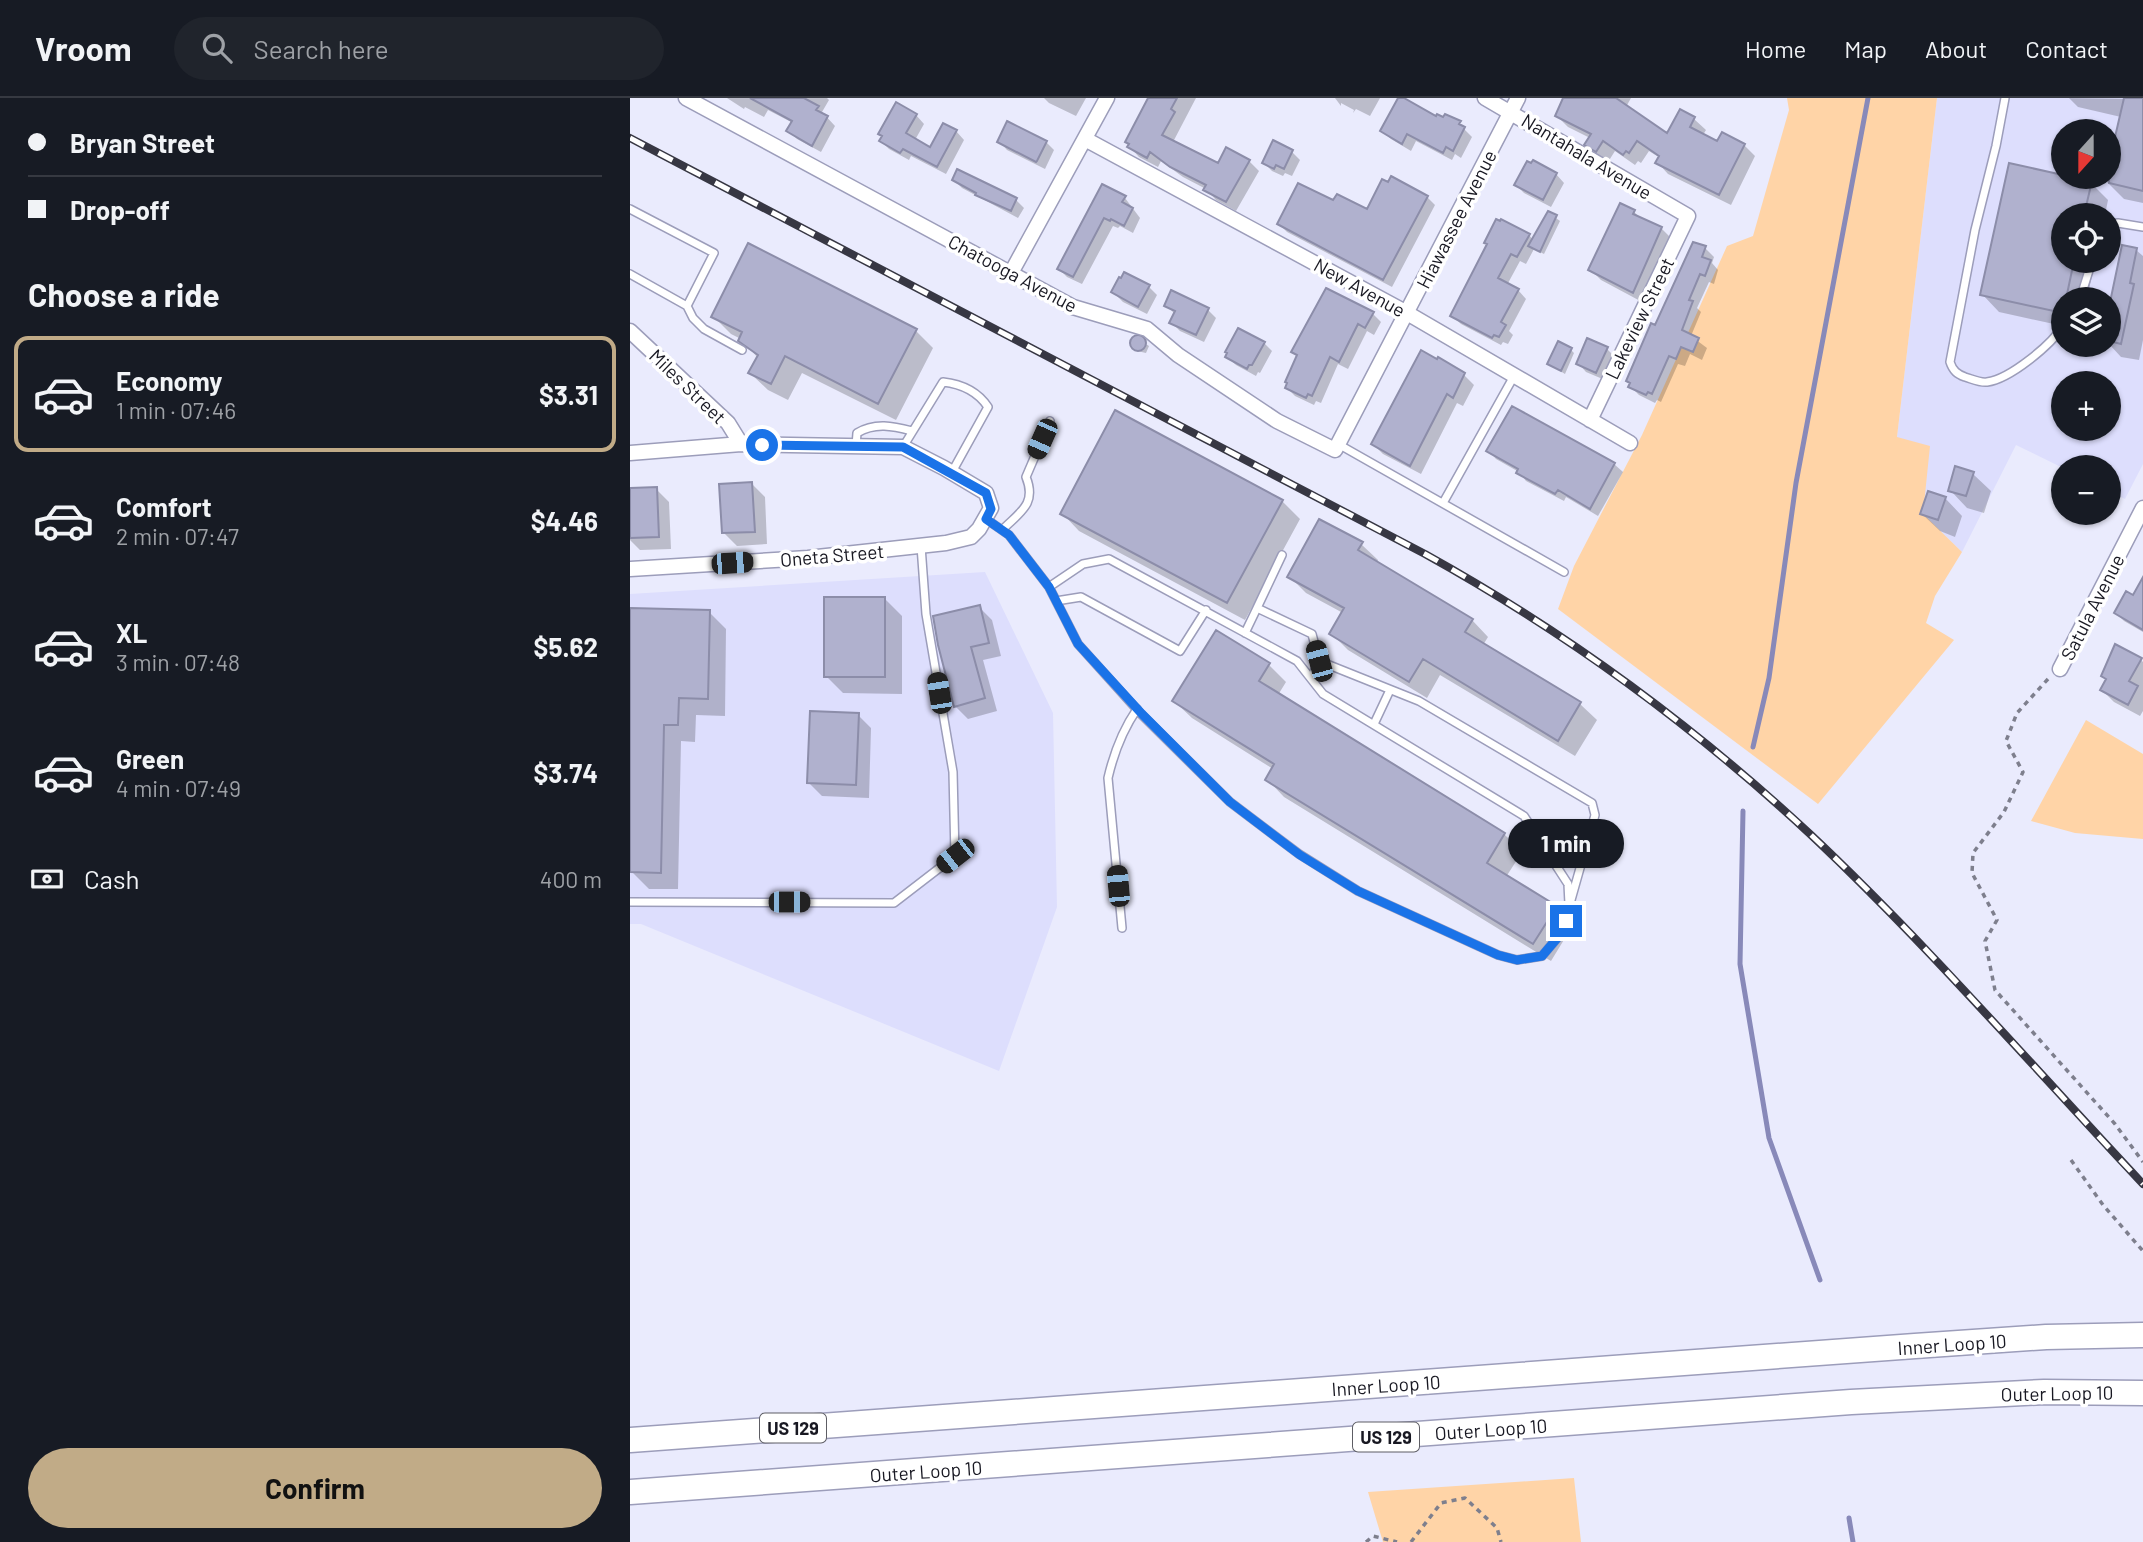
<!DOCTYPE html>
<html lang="en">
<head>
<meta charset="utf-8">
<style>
	body { margin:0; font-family:Barlow,sans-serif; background:#20242c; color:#f1f3f6; height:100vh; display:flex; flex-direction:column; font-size:26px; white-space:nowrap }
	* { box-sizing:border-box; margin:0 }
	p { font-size:23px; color:#9ea1a6 }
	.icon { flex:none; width:38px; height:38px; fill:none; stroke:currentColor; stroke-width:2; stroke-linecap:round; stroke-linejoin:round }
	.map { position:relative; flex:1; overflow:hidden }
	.details { display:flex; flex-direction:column; background:#171b24; width:630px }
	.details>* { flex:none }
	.top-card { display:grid; align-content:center; height:154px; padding:0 28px; background:#171b24 }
	.needle { width:46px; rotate:201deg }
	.fabs { position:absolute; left:1421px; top:21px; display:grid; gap:14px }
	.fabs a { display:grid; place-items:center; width:70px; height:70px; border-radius:50%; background:#171b24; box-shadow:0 2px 5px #0004; font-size:35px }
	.end { position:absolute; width:32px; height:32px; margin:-16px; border:9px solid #1a73e8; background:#fff; box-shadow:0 0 0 4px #fff }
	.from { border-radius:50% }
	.bubble { position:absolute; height:49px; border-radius:24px; background:#171b24; box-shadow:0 2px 5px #0004; font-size:23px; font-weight:700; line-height:49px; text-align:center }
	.car { position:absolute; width:21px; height:42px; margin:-21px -10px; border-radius:9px; box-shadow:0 0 5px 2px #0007; background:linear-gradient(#222 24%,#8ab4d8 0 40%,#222 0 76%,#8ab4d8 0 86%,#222 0) }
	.top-card b { display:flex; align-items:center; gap:24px; height:66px; font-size:26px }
	.top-card b+b { border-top:2px solid #363941 }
	.top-card i { width:18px; height:18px; background:#f1f3f6 }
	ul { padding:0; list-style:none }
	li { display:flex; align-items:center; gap:21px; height:116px; margin:0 14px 10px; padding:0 14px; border:4px solid transparent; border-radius:14px }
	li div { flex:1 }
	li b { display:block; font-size:26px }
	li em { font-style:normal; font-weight:700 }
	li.on { border-color:#c1ab87 }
	li>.icon { width:63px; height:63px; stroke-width:1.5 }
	h2 { padding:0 28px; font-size:32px; line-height:84px }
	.pay { display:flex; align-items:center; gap:18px; height:77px; padding:0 28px; font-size:26px }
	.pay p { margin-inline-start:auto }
	.button { display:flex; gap:14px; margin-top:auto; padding:14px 28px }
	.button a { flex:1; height:80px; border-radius:42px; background:#c1ab87; color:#111; font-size:28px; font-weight:700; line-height:80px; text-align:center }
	header { display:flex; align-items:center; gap:42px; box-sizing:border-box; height:98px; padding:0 35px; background:#171b24; border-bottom:2px solid #363941 }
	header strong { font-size:33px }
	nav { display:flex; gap:38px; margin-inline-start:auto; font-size:24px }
	.search { width:490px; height:63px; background:#20242c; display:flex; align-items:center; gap:18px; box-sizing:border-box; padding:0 24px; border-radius:38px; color:#9ea1a6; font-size:26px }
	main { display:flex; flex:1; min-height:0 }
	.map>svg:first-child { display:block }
</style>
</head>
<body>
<header>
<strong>Vroom</strong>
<div class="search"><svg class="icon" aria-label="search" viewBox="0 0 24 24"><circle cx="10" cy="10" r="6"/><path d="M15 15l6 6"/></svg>Search here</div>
<nav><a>Home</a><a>Map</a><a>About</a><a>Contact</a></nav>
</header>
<main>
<section class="details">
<div class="top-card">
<b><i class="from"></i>Bryan Street</b>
<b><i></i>Drop-off</b>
</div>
<h2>Choose a ride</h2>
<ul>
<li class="on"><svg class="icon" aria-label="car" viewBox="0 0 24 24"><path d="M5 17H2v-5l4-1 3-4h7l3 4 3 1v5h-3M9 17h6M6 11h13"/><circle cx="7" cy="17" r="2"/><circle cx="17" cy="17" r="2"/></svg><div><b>Economy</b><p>1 min · 07:46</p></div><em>$3.31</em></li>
<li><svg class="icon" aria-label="car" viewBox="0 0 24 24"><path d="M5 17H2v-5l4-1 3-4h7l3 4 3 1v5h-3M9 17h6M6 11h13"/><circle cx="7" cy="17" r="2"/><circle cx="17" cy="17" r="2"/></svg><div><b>Comfort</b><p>2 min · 07:47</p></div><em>$4.46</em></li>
<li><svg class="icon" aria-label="car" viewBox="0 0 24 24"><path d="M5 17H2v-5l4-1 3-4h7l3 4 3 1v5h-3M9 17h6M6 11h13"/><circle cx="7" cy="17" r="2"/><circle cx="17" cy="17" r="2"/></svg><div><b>XL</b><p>3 min · 07:48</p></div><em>$5.62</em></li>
<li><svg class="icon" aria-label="car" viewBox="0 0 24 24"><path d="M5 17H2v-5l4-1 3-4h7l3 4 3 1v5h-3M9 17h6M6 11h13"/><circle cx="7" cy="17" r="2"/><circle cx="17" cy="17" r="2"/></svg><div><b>Green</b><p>4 min · 07:49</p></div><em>$3.74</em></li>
</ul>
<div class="pay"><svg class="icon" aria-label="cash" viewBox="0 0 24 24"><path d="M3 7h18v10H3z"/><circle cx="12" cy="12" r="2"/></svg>Cash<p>400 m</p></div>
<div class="button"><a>Confirm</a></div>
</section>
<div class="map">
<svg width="1513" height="1444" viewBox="0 0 1513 1444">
	<rect width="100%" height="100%" fill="#eaebfd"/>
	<!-- built -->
	<path fill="#dddefd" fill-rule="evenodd" d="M1307 0H1513V366L1495 401 1479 393V369L1433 370 1386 347 1332 454 1293 416 1267 339ZM1433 33H1479V79H1433ZM1433 117H1479V163H1433ZM1433 201H1479V247H1433ZM1433 285H1479V331H1433Z
		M355 474 423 615 427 809 369 973 11 826H0V496Z"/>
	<!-- green -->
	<path fill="#ffd4a7" d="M1157 0H1307L1267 339 1300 348 1293 416 1332 454 1305 498 1296 525 1324 542 1188 706 928 511 944 468 1012 337 1097 148 1123 138 1159 12Z
		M1456 622 1513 656V741L1445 735 1401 723Z
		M944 1380 951 1444H753L738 1394Z"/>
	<!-- shadow -->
	<path fill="#0003" d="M97 0H197L199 2 192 14 205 28 191 54 167 41 159 33 163 25 138 12 134 19 115 9 114 11Z
		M414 0H456L446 18 419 5Z
		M520 0H566L543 44 589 67 619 63 629 73 606 113 586 102 576 91 553 79 531 63 528 69 509 59 499 48Z
		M705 0H750L740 18 726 11 723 15 724 12 711 5V8Z
		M770 0 806 20 834 31 842 39 831 60 825 56 822 62 786 43 781 53 761 41 752 33Z
		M937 0H1001L996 9 1038 37 1051 13 1064 21 1076 32 1073 37 1088 46 1114 47 1125 58 1101 107 1038 76 1027 64 1030 60 1019 53 1011 65 1008 63 1005 67 985 53 978 64 968 58 956 46 960 40 938 29 927 18Z
		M1439 0 1513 1V105L1494 101 1476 83 1491 19 1448 9Z
		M286 17 294 26 285 42 301 51 326 33 334 42 316 76 281 58 279 62 259 51 251 43Z
		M369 43 416 44 424 52 415 71 377 52Z
		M662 54 670 62 662 78 655 75 653 78 642 73 634 65Z
		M1380 67 1461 85 1478 102 1475 117H1433V163H1465L1457 201H1433V228L1369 214 1352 196Z
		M926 76 934 85 921 109 894 95 886 87Z
		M324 82 386 102 394 110 388 120 332 90Z
		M473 88 495 100 510 120 503 135 490 128 488 130 483 128 452 186 437 179 429 171Z
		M797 99 805 107 762 189 657 134 649 126 704 105 737 113Z
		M991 108 1004 114 1014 123 1031 130 1042 141 1014 205 971 182 960 171Z
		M919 115 930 123 914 156 904 151 896 166 890 163 877 187 888 192 896 201 879 233 883 237 878 246 873 244 871 247 831 226 822 218 899 137 903 142Z
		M1493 149 1506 152 1513 158V242L1509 262 1491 259 1479 246V217Z
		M1075 150 1084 159 1082 165 1088 172 1084 186 1079 184 1067 210 1071 214 1061 238 1077 250 1072 262 1060 256 1055 268 1048 266 1031 304 1027 302 1025 305 1009 297 1000 288 1026 230Z
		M519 189 527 197 517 216 493 204 484 195Z
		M536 207 578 212 586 220 574 244 550 233 541 224 544 215Z
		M743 216 751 224 744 237 737 233 718 271 708 266 691 305 686 303 684 307 665 298 657 290 669 259 663 254Z
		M83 218 285 232 303 250 266 322 172 275 158 302 138 292 120 275 128 260 111 241 101 236Z
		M505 239 519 248 516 255 507 253 503 249 502 242Z
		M634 245 642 253 630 275 628 274 626 278 606 267 597 259Z
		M977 251 985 259 975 282 956 274 948 265Z
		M941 252 944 255 935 276 919 266Z
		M809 262 834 277 844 287 833 308 827 305 791 376 753 356 743 346Z
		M882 310 984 366 993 374 968 418 936 399 934 403 896 383 889 374 866 361 858 352Z
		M1343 376 1361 393 1354 415 1337 410 1320 392Z
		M122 386 135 399 137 446 107 448 94 435Z
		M26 391 39 404 41 451 10 452 0 442V392Z
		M1315 400 1332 418 1325 439 1310 433 1292 416Z
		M652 403 670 421 615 522 449 433 432 415Z
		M731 446 748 462 747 465 842 522 858 539 853 547 950 606 967 622 945 658 810 577 797 600 718 552 701 535 713 515 676 495 659 478Z
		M1513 482V534L1494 523 1486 515 1504 500Z
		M255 501 272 518V596L213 595 196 578Z
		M349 509 362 522 371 558 353 562 367 613 338 621 325 608Z
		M0 512 79 514 96 531 95 618 66 617 65 644 51 643 48 791H19L1 773 0 768Z
		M1510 561 1513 564V613L1510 618 1484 604 1472 592Z
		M639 567 656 584 648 597 874 736 892 754 876 779 926 809 943 827 921 863 654 699 637 681 643 671 562 620 544 603Z
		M228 617 241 630 239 700 192 698 179 685Z"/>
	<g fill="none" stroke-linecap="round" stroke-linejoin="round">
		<!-- stream -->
		<path stroke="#8889b9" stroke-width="5" d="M1123 649 1139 580 1166 385 1238 0
			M1113 713 1110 866 1139 1040 1190 1182
			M1219 1420 1223 1444"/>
	</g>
	<!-- building -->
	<path fill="#b0b1ce" stroke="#8c8da9" stroke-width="2" d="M120 0H174L189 8 186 12 198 18 182 48 156 33 162 23Z
		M518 0H547L541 11 545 14 532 37 588 65 596 49 620 62 596 104 573 92 576 87 540 69 520 54 517 60 497 49 499 46 495 44Z
		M768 0H774L806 18 807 16 813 19 815 16 831 23 829 26 835 29 823 53 816 49 813 55 777 36 772 46 750 33Z
		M933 0H986L1037 35 1050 11 1065 19 1060 29 1087 43 1092 34 1115 46 1089 97 1025 65 1029 58 1007 43 999 55 996 53 993 57 973 43 966 54 954 47 961 36 925 18Z
		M1494 0H1513V93L1479 85V65Z
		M266 4 287 16 276 35 300 49 313 25 327 32 307 69 273 51 270 55 249 43 252 38 248 36Z
		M377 23 417 43 407 63 406 64 367 44Z
		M643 42 663 52 654 71 646 67 644 71 632 65Z
		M903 62 927 75 913 102 884 87 897 63 901 65Z
		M1379 65 1433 77V79L1462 83 1454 117H1433V163H1444L1436 201H1433V215L1350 197Z
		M327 71 387 100 381 113 345 97 346 95 322 82Z
		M761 78 798 98 753 182 647 126 668 85 703 102 707 96 737 111 752 81 758 84Z
		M472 86 496 98 492 104 503 110 494 128 481 121 480 123 474 120 443 179 427 171Z
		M990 105 1005 112 1003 116 1032 129 1003 195 958 172Z
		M918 113 927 117 910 154 898 148Z
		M866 121 870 123 871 121 900 136 887 159 881 156 868 180 889 191 871 224 876 227 869 239 864 237 862 240 820 218 857 146 854 145Z
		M1063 144 1076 148 1072 159 1081 162 1075 178 1070 176 1059 202 1063 203 1052 232 1069 240 1063 254 1051 249 1046 261 1039 258 1022 296 1018 294 1016 297 998 289 1000 285 996 283 1021 225 1025 227Z
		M118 145 287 231 248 306 155 258 141 286 118 275 128 257 108 243 112 234 81 219Z
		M1492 147 1507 150 1500 185 1504 186 1491 246 1479 243V209Z
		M494 174 520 187 508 209 481 194 489 179 491 180Z
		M696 190 744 214 735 230 728 226 709 264 700 259 682 298 678 296 676 300 655 290 657 285 655 284 667 257 661 254Z
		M541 192 579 210 566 237 539 225 545 213 534 208Z
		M608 230 635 244 622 267H619L617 271 595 259 597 255 595 254Z
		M500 245a8 8 0 1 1 16 0a8 8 0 1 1-16 0Z
		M957 240 978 249 966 275 946 266Z
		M928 243 942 250 931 273 917 266Z
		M791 252 807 261 808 259 835 275 823 300 817 296 780 368 741 346Z
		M882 308 985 365 960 411 928 392 925 396 886 375 888 371 856 353Z
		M485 312 653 402 597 505 430 416Z
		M1325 368 1344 374 1336 398 1318 393Z
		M122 384 125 434 92 435 89 386Z
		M27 389 29 439 0 440V390Z
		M1298 393 1316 399 1308 422 1290 416Z
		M689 421 733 444 728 452 843 521 835 534 951 604 928 643 793 561 779 584 699 536 714 510 657 479Z
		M1513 479V532L1484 515 1496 493 1503 497Z
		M194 499H255V579H194Z
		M350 507 359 545 341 549 355 600 324 609 308 547 303 518Z
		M0 510 80 512 78 601 49 600 48 627H34L31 775 0 774Z
		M586 532 640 565 629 583 875 735 857 765 927 808 903 846 635 682 644 666 542 603Z
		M1485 546 1512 560 1499 583 1508 588 1498 607 1470 592 1476 581 1471 578Z
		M180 613 229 615 226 687 177 685Z"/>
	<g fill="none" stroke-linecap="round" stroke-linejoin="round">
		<defs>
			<path id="lane" d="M1375 0 1366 48 1345 132 1320 264C1323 273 1327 276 1335 279 1342 281 1350 285 1357 284 1380 281 1421 247 1433 228
				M0 111 84 155 57 208
				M1479 126 1488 125 1513 129
				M0 176 57 208 63 220 74 231 112 252
				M1450 201 1462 163
				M708 346 934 474
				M226 348 227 335C245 324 263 328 282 333
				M273 349 313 284C331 286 348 294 358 309L322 374
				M813 405 884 278
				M356 421 379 437 419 489 448 546 511 616 600 704 669 756 728 793 868 857 887 862 912 858 929 838 939 806 938 786 894 718 693 596 667 563 479 461 453 466 419 489
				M372 432C390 414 407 406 396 379L420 323
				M426 503 451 499 550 553 576 512
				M627 510 652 457
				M615 535 627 510 682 536 689 563
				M681 580 689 563 789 603 962 705 965 717 941 802
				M744 626 760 592
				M0 804 264 805 325 758 323 674 296 516 291 448
				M492 830 478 680C484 654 492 633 507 611"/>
			<path id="street" d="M56 0 443 209 517 231 548 257 647 323 705 352 888 0
				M855 0 1058 118 960 322
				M455 41 777 215 1000 345
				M381 175 477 0
				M0 233 98 325 111 346
				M0 355 111 346 273 349 314 370 356 395 361 410 349 431 341 439 316 445 178 460 0 471
				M1430 571 1513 410"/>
			<path id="highway" d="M0 1342 1285 1248 1416 1239 1513 1237
				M0 1394 1221 1304 1414 1294 1513 1295"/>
		</defs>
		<!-- lane casing -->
		<use href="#lane" stroke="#9c9dba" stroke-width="10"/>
		<!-- street casing -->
		<use href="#street" stroke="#9c9dba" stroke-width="17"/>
		<!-- highway casing -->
		<use href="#highway" stroke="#9c9dba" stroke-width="27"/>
		<!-- path -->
		<path stroke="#7e7f8d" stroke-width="3.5" stroke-dasharray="5 5" stroke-linecap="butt" d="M1418 581 1387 615 1376 643 1393 674 1374 714 1343 755 1342 775 1367 822 1355 843 1365 892 1485 1026 1513 1064
			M1441 1062 1473 1107 1513 1153
			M736 1444 743 1438 767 1444
			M781 1444 811 1405 835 1400 867 1430 871 1444"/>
		<!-- lane -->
		<use href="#lane" stroke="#fff" stroke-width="7"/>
		<!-- street -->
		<use href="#street" stroke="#fff" stroke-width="14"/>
		<!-- highway -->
		<use href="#highway" stroke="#fff" stroke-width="24"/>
		<defs>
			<path id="rail" d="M0 40 795 456C934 533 1064 628 1180 736 1297 846 1403 969 1513 1086"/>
		</defs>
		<!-- rail casing -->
		<use href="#rail" stroke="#373743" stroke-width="8"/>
		<!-- rail -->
		<use href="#rail" stroke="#fff" stroke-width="5" stroke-dasharray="16" stroke-linecap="butt"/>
	</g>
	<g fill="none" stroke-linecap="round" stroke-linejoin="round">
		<!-- route -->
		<path stroke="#1a73e8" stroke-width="9" d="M132 347 273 349 356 395 361 411 356 421 379 437 419 489 448 546 512 616 600 704 670 757 728 793 868 857 887 862 912 858 929 838 936 823"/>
	</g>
	<g text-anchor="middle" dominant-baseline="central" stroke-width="7" stroke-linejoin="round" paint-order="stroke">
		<!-- shield labels -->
		<g fill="#fff" stroke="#5d5d64" stroke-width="2">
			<rect x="130" y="1315.5" width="66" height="29" rx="5"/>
			<rect x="723" y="1324.5" width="66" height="29" rx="5"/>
		</g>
		<g font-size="18" font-weight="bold" fill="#181822">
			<text x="163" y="1330">US 129</text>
			<text x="756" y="1339">US 129</text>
		</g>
		<!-- street labels -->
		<g font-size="19" fill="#181822" stroke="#fff">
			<text transform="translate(957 58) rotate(31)">Nantahala Avenue</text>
			<text transform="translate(826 121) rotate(-63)">Hiawassee Avenue</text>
			<text transform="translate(383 175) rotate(28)">Chatooga Avenue</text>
			<text transform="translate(730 189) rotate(29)">New Avenue</text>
			<text transform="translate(1009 220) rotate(-64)">Lakeview Street</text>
			<text transform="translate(58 288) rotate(44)">Miles Street</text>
			<text transform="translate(202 457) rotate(-5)">Oneta Street</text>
			<text transform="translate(1462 509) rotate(-63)">Satula Avenue</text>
			<text transform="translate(1322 1246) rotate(-4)">Inner Loop 10</text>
			<text transform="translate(756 1287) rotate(-4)">Inner Loop 10</text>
			<text transform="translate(1427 1295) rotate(-1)">Outer Loop 10</text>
			<text transform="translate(861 1331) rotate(-4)">Outer Loop 10</text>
			<text transform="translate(296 1373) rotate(-4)">Outer Loop 10</text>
		</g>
	</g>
</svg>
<div class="fabs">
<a><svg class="needle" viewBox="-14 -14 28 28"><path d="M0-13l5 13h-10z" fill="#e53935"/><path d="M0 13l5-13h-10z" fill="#9ea1a6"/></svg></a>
<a><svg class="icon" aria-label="locate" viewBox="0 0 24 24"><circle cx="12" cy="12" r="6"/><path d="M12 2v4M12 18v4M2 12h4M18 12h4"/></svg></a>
<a><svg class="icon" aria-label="layers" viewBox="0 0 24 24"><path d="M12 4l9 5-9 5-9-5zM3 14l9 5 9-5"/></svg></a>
<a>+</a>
<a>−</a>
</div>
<i class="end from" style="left:132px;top:347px"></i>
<i class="end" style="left:936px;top:823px"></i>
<div class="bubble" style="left:878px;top:721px;width:116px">1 min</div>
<i class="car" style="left:412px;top:341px;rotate:204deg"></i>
<i class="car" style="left:102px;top:465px;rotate:86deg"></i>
<i class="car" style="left:689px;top:563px;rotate:345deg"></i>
<i class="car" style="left:309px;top:595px;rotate:351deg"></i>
<i class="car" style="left:325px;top:758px;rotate:232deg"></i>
<i class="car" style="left:488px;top:788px;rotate:355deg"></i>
<i class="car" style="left:159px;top:804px;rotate:90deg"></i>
</div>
</main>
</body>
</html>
